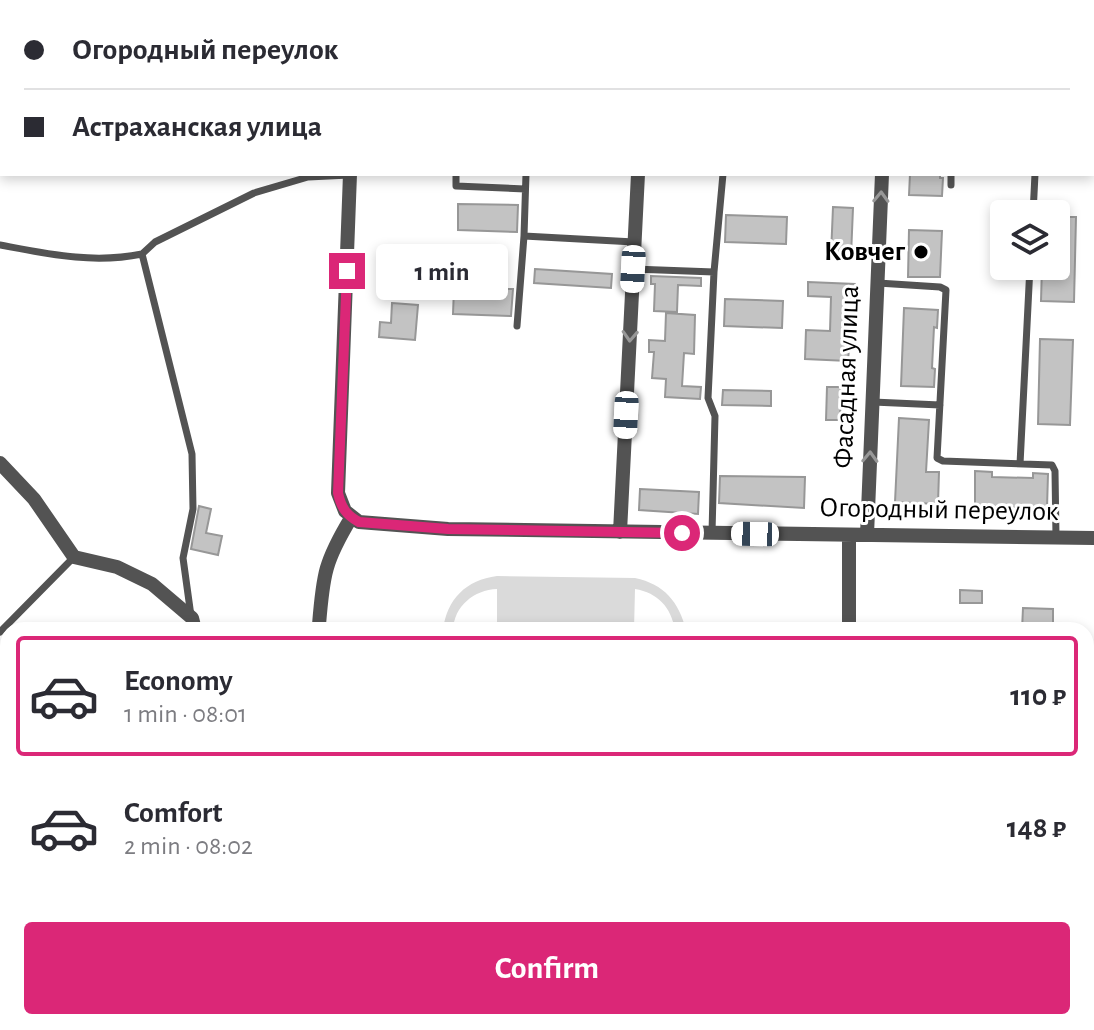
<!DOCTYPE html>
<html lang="en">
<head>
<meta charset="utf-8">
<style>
	body { margin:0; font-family:"Alegreya Sans",sans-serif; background:#f7f7f7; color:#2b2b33; height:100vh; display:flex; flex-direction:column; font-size:30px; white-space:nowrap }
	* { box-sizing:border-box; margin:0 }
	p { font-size:26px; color:#7c7c81 }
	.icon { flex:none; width:44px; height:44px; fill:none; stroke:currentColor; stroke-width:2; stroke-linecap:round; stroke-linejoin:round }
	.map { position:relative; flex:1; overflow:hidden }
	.details { position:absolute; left:0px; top:622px; width:1094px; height:408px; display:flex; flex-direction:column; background:#fff; border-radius:24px 24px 0 0; box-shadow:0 4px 12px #0003 }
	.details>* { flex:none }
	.banner { position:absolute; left:0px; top:0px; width:1094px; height:176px; box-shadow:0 4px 12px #0003; display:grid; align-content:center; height:176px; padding:0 24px; background:#fff }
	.buttons { position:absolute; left:990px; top:200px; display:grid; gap:16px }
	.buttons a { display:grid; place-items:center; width:80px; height:80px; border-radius:8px; background:#fff; box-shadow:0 4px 12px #0003; font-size:40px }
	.end { position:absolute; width:36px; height:36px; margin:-18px; border:10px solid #db2777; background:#fff; box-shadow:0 0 0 4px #fff }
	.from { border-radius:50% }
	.bubble { position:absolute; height:56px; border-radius:8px; background:#fff; box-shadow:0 4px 12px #0003; font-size:26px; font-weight:600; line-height:56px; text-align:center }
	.car { position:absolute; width:24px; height:48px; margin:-24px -12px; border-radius:10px; box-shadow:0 0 6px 2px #0007; background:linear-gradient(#fff 24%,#345 0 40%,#fff 0 76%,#345 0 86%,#fff 0) }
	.banner b { display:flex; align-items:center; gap:28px; height:76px; font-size:30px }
	.banner b+b { border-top:2px solid #e1e1e2 }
	.banner i { width:20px; height:20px; background:#2b2b33 }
	ul { padding:14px 0 0; list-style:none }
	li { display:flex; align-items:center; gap:24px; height:120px; margin:0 16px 12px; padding:0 8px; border:4px solid transparent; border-radius:8px }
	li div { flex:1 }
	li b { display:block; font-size:30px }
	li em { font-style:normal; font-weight:600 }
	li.selected { border-color:#db2777 }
	li>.icon { width:72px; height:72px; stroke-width:1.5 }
	.cta { display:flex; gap:16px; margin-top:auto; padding:16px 24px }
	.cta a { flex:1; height:92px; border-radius:8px; background:#db2777; color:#fff; font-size:32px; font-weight:600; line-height:92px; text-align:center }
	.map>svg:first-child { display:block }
</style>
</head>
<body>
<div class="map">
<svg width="1094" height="1030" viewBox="0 0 1094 1030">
	<rect width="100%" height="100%" fill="#fff"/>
	<!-- green -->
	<path fill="#dadada" d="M497 576 635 578C664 584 679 602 686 630H675C671 607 658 593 635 589L634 630H497V589C474 590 454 606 453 630H443C447 599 466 580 497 576Z"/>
	<!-- building -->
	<path fill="#c3c3c3" stroke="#979797" stroke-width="2" d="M910 174H940V178H943L942 196 909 195Z
		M458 204 518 205 517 232 458 230Z
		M833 207 853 208 851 256 831 255Z
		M726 215 787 217 786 244 725 242Z
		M1056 217H1076L1074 302 1041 301 1042 266H1056Z
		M909 230 942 231 940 277H908Z
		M535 269 612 274 611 288 534 283Z
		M651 276 701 278V286L678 285 677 312 654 311 655 284H651Z
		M808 282 855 284 854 298H847L845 348H849L848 361 805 359 806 330 830 331 831 297 808 296Z
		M454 288 513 289 511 316 453 314Z
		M725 299 783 301 782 328 724 326Z
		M392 303 418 305 415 340 379 337 380 322 391 323Z
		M904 308 938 310 937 328 934 327 932 368 935 369 934 387 901 386Z
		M666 313 695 315 694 354 684 353 682 386 701 387 700 399 665 397 666 379 652 378 654 352H649V340L665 341Z
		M1040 339 1073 340 1070 425 1038 424Z
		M827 387H841L840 420H826Z
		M723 390 771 391V406L722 405Z
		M899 418 929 420 926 472H939L938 504 895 502Z
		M975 471 992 472V477L1033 478V473L1048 474 1047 508 975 506Z
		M720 476 805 477 804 508 719 503Z
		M640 489 699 492 698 514 639 510Z
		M199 506 211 509 206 533 222 536 218 555 191 549Z
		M960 590 982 591V603H960Z
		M1023 608 1053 609V630H1022Z"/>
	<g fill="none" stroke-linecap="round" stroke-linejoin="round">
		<!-- service -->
		<path stroke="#535353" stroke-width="7" d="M179 0V2
			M456 174V186L525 189
			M951 185V174
			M1033 214 1035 174
			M524 236 526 174
			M0 245C48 254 93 264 142 254
			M633 269 714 272
			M878 283 940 287 946 290 937 458 943 461 1052 465 1055 471 1056 537
			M517 326 524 236 634 242
			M873 402 940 405
			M1020 464 1030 266
			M712 533 715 416 708 398 714 272 723 174
			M191 616 183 558 193 509 192 454 142 254 155 242 254 193 308 177 349 175
			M0 632 74 557
			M1001 1030V1027"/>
		<!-- minor -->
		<path stroke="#535353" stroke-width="14" d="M358 2V0
			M646 2V0
			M889 2V0
			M350 174 338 493 345 511 359 522 448 529 1094 538
			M0 463 34 499 74 557 117 567 152 584 192 618 195 630
			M620 532 638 174
			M867 535 882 174
			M316 630 319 625C323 574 325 561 351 518
			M849 630V535
			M0 951 8 946
			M1086 980H1094
			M872 1030 873 1022"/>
	</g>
	<!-- one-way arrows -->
	<defs><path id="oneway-chevron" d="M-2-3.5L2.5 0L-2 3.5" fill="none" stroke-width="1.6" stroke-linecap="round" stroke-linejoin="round" transform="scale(2)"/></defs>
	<g stroke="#989898">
		<use href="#oneway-chevron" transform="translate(881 197) rotate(-88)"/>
		<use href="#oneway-chevron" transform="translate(630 336) rotate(93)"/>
		<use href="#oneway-chevron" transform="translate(870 457) rotate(-88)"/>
	</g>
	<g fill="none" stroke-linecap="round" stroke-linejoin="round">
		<!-- route -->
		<path stroke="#db2777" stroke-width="10" d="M347 271 338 493C341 507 346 515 359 522L448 529 682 533"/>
	</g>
	<!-- markers -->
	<circle fill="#000" stroke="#fff" stroke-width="3" cx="921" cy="252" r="8"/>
	<g text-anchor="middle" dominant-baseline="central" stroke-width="6" stroke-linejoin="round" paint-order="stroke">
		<!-- poi labels -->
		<g font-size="28" font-weight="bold" fill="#000" stroke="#fff" text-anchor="end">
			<text x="905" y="252">Ковчег</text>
		</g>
		<!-- street labels -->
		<g font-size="28" fill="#000" stroke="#fff">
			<text transform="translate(847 377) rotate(-88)">Фасадная улица</text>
			<text transform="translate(939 510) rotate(1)">Огородный переулок</text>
		</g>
	</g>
</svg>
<div class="buttons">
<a><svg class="icon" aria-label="layers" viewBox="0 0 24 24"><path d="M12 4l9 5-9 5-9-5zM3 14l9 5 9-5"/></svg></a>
</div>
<i class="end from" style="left:682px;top:533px"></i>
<i class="end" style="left:347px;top:271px"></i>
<div class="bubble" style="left:376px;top:244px;width:132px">1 min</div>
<i class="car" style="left:633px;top:269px;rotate:183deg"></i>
<i class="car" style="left:626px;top:415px;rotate:183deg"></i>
<i class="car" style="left:755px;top:534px;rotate:271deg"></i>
<div class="banner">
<b><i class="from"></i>Огородный переулок</b>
<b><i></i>Астраханская улица</b>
</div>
<section class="details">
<ul>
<li class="selected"><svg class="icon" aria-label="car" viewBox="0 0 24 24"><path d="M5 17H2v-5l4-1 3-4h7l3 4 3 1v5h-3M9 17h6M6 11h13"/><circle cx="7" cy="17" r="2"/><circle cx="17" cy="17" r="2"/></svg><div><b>Economy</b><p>1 min · 08:01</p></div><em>110 ₽</em></li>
<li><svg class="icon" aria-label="car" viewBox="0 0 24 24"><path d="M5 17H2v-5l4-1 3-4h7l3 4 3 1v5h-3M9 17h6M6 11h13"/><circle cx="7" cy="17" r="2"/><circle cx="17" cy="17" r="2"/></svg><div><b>Comfort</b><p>2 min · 08:02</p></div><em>148 ₽</em></li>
</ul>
<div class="cta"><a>Confirm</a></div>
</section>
</div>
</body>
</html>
